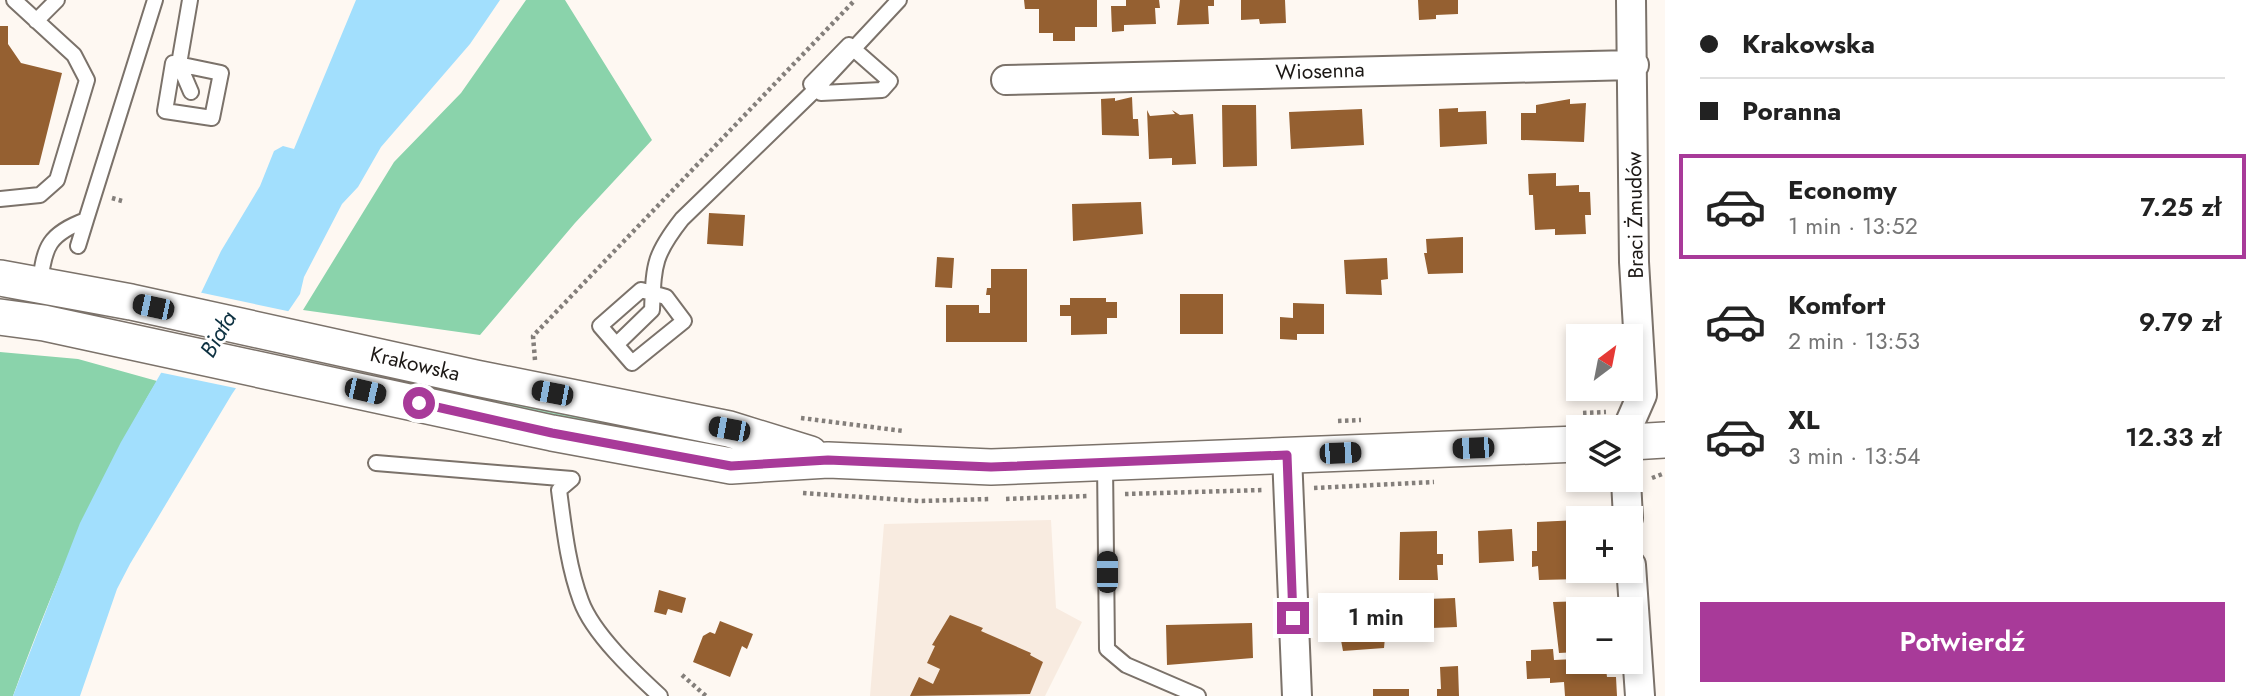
<!DOCTYPE html>
<html lang="pl">
<head>
<meta charset="utf-8">
<style>
	body { margin:0; font-family:Jost,sans-serif; background:#f2f2f2; color:#222; height:100vh; display:flex; flex-direction:column; font-size:26px; white-space:nowrap }
	* { box-sizing:border-box; margin:0 }
	p { font-size:23px; color:#767676 }
	.icon { flex:none; width:38px; height:38px; fill:none; stroke:currentColor; stroke-width:2; stroke-linecap:round; stroke-linejoin:round }
	.map { position:relative; flex:1; overflow:hidden }
	.details { display:flex; flex-direction:column; background:#fff; width:595px }
	.details>* { flex:none }
	.banner { display:grid; align-content:center; height:154px; padding:0 35px; background:#fff }
	.needle { width:46px; rotate:32deg }
	.tools { position:absolute; left:1566px; top:324px; display:grid; gap:14px }
	.tools a { display:grid; place-items:center; width:77px; height:77px; border-radius:0px; background:#fff; box-shadow:0 4px 10px #0003; font-size:35px }
	.end { position:absolute; width:32px; height:32px; margin:-16px; border:9px solid #a83a99; background:#fff; box-shadow:0 0 0 4px #fff }
	.from { border-radius:50% }
	.bubble { position:absolute; height:49px; border-radius:0px; background:#fff; box-shadow:0 4px 10px #0003; font-size:23px; font-weight:600; line-height:49px; text-align:center }
	.car { position:absolute; width:21px; height:42px; margin:-21px -10px; border-radius:9px; box-shadow:0 0 5px 2px #0007; background:linear-gradient(#222 24%,#8ab4d8 0 40%,#222 0 76%,#8ab4d8 0 86%,#222 0) }
	.banner b { display:flex; align-items:center; gap:24px; height:66px; font-size:26px }
	.banner b+b { border-top:2px solid #e0e0e0 }
	.banner i { width:18px; height:18px; background:#222 }
	ul { padding:0; list-style:none }
	li { display:flex; align-items:center; gap:21px; height:105px; margin:0 14px 10px; padding:0 21px; border:4px solid transparent; border-radius:0px }
	li div { flex:1 }
	li b { display:block; font-size:26px }
	li em { font-style:normal; font-weight:600 }
	li.active { border-color:#a83a99 }
	li>.icon { width:63px; height:63px; stroke-width:1.5 }
	.action { display:flex; gap:14px; margin-top:auto; padding:14px 35px }
	.action a { flex:1; height:80px; border-radius:0px; background:#a83a99; color:#fff; font-size:28px; font-weight:600; line-height:80px; text-align:center }
	main { display:flex; flex:1; min-height:0 }
	.map>svg:first-child { display:block }
</style>
</head>
<body>
<main>
<div class="map">
<svg width="1665" height="696" viewBox="0 0 1665 696">
	<rect width="100%" height="100%" fill="#fef8f2"/>
	<!-- built -->
	<path fill="#f8ebe0" d="M1051 520 1056 608 1082 622 1045 696H870L884 524Z"/>
	<!-- green -->
	<path fill="#9ee0bc" d="M395 372 680 435 679 442 393 382Z"/>
	<!-- forest -->
	<path fill="#8ad3ab" d="M526 0H565L652 140 575 223 480 335 303 310 394 162 461 93Z
		M0 352 78 359 157 381C97 481 53 587 13 696H0Z"/>
	<!-- water -->
	<path fill="#a2dffd" d="M356 0H500L470 44 381 147 358 187 342 204 304 277 300 294 232 394 130 564 117 589 80 696H13L80 523 121 442 172 354 221 251 260 186 274 151 283 146 294 149Z"/>
	<!-- pier -->
	<path fill="#fef8f2" d="M198 292 292 312 240 389 158 372Z"/>
	<!-- building -->
	<path fill="#956031" d="M1024 0H1097V27H1075V41H1053V33H1039V9H1025Z
		M1126 0H1159L1160 8H1155L1156 24 1124 25V31L1112 32 1111 6H1126Z
		M1180 0H1214V6H1208L1209 24 1177 25Z
		M1241 0H1285L1286 23 1260 24 1259 19 1241 20Z
		M1418 0H1458V14L1436 15V19L1419 20Z
		M0 26H8V44L21 63 62 73 39 165H0Z
		M1132 97 1133 119H1138L1139 136 1102 135 1101 99 1115 98V101Z
		M1570 99V104L1586 103 1584 142 1521 140V113H1536V105Z
		M1222 105H1256L1257 166 1223 167Z
		M1458 108V112L1486 111 1487 144 1440 147 1439 109Z
		M1362 109 1364 145 1291 149 1289 112Z
		M1147 110 1150 116 1175 114 1172 110 1180 115 1193 114 1196 164 1172 165V158L1149 159Z
		M1556 173V186L1579 185V192H1590L1591 215H1585L1586 234 1555 235V229L1535 230 1533 195H1529L1528 174Z
		M1141 202 1143 234 1073 241 1072 204Z
		M709 213 745 215 743 246 707 244Z
		M1463 237V273L1428 274 1424 253H1427L1426 239Z
		M937 257 954 258 952 288 935 287Z
		M1387 258 1388 279 1381 280 1382 295 1346 294 1344 260Z
		M991 269H1027V342H946V305H979V313H990V295H986L987 288H991Z
		M1180 294H1223V334H1180Z
		M1070 298H1106V302H1117V318H1107V334L1071 335V316H1060V305H1070Z
		M1293 303 1324 304V334H1297V340L1280 339V317L1293 318Z
		M1578 520V570H1582V579L1539 580 1538 566 1532 567V551H1537V522Z
		M1512 529 1514 561 1479 563 1478 531Z
		M1437 531V554H1443V565H1437L1438 580H1399L1400 532Z
		M659 590 686 598 682 613 668 609 666 615 654 612Z
		M1455 598 1457 627 1431 628 1427 599Z
		M1587 601V609H1578V652L1559 653 1553 602Z
		M950 615 983 628 981 631 1031 653 1030 655 1043 662 1030 694 910 696 919 677 933 684 940 669 927 663 935 646 932 645Z
		M1387 616 1384 648 1343 651 1337 619Z
		M720 621 753 634 747 649 742 646 730 677 693 662 703 636 710 632 715 634Z
		M1252 623 1253 658 1167 665 1166 625Z
		M1553 649 1554 660 1575 659V671L1606 669 1607 677H1616L1617 696H1565L1564 682 1550 683V678L1527 679 1526 661H1531V650Z
		M1458 666 1459 696H1437V689H1441L1440 667Z
		M1373 689H1409V696H1373Z"/>
	<g fill="none" stroke-linecap="round" stroke-linejoin="round">
		<defs>
			<path id="service" d="M190 0 179 64 191 92
				M36 21 57 0
				M849 45 890 81 882 90 821 93 811 84Z
				M173 63 221 73 212 118 165 111Z
				M0 199 40 195 57 180 87 80 74 55 14 0
				M78 246 86 220
				M40 284C44 246 49 234 86 220L155 0
				M641 290 666 297 684 321 632 363 600 326Z
				M618 343 652 310C654 265 653 256 682 219L816 89 899 0
				M376 463 572 479
				M1105 463 1107 649 1126 665 1198 696
				M572 479 559 490C564 528 568 566 581 601 593 634 635 673 660 696"/>
			<path id="minor" d="M1006 80 1634 65
				M1628 427 1642 395 1634 262 1631 0
				M1287 455 1297 696
				M1626 480 1628 518
				M1631 565 1640 696"/>
			<path id="tertiary" d="M0 278 131 302 476 378 729 429 810 454
				M0 317 44 323 552 433 731 466 828 460 991 467 1578 444
				M1631 442 1665 440"/>
		</defs>
		<!-- service casing -->
		<use href="#service" stroke="#7b726a" stroke-width="18"/>
		<!-- minor casing -->
		<use href="#minor" stroke="#7b726a" stroke-width="32"/>
		<!-- tertiary casing -->
		<use href="#tertiary" stroke="#7b726a" stroke-width="38"/>
		<!-- path -->
		<path stroke="#847f7b" stroke-width="4.5" stroke-dasharray="3.5 3.5" stroke-linecap="butt" d="M112 198 122 201
			M535 360 533 336 855 0
			M1583 413 1606 412
			M801 418 903 431
			M1338 421 1361 420
			M1652 478 1665 473
			M1588 480 1601 489
			M1314 488 1434 482
			M803 493 919 501 990 499
			M1125 494 1263 490
			M1006 499 1088 496
			M682 675 706 696"/>
		<!-- service -->
		<use href="#service" stroke="#fff" stroke-width="14"/>
		<!-- minor -->
		<use href="#minor" stroke="#fff" stroke-width="28"/>
		<!-- tertiary -->
		<use href="#tertiary" stroke="#fff" stroke-width="35"/>
	</g>
	<g fill="none" stroke-linecap="round" stroke-linejoin="round">
		<!-- route -->
		<path stroke="#a83a99" stroke-width="9" d="M419 403 552 433 731 466 828 460 991 467 1287 455 1293 618"/>
	</g>
	<g text-anchor="middle" dominant-baseline="central" stroke-width="5" stroke-linejoin="round" paint-order="stroke">
		<!-- street labels -->
		<g font-size="21" fill="#1c1815" stroke="#fff">
			<text transform="translate(1320 71) rotate(-2)">Wiosenna</text>
			<text transform="translate(1635 215) rotate(-91)">Braci Żmudów</text>
			<text transform="translate(415 364) rotate(13)">Krakowska</text>
		</g>
		<!-- water labels -->
		<g font-size="23" font-style="italic" fill="#0d3141" stroke="#fff">
			<text transform="translate(218 334) rotate(-60)">Biała</text>
		</g>
	</g>
</svg>
<div class="tools">
<a><svg class="needle" viewBox="-14 -14 28 28"><path d="M0-13l5 13h-10z" fill="#e53935"/><path d="M0 13l5-13h-10z" fill="#767676"/></svg></a>
<a><svg class="icon" aria-label="layers" viewBox="0 0 24 24"><path d="M12 4l9 5-9 5-9-5zM3 14l9 5 9-5"/></svg></a>
<a>+</a>
<a>−</a>
</div>
<i class="end from" style="left:419px;top:403px"></i>
<i class="end" style="left:1293px;top:618px"></i>
<div class="bubble" style="left:1318px;top:593px;width:116px">1 min</div>
<i class="car" style="left:153px;top:307px;rotate:282deg"></i>
<i class="car" style="left:365px;top:391px;rotate:103deg"></i>
<i class="car" style="left:552px;top:393px;rotate:281deg"></i>
<i class="car" style="left:729px;top:429px;rotate:281deg"></i>
<i class="car" style="left:1473px;top:448px;rotate:268deg"></i>
<i class="car" style="left:1340px;top:453px;rotate:88deg"></i>
<i class="car" style="left:1107px;top:572px;rotate:0deg"></i>
</div>
<section class="details">
<div class="banner">
<b><i class="from"></i>Krakowska</b>
<b><i></i>Poranna</b>
</div>
<ul>
<li class="active"><svg class="icon" aria-label="car" viewBox="0 0 24 24"><path d="M5 17H2v-5l4-1 3-4h7l3 4 3 1v5h-3M9 17h6M6 11h13"/><circle cx="7" cy="17" r="2"/><circle cx="17" cy="17" r="2"/></svg><div><b>Economy</b><p>1 min · 13:52</p></div><em>7.25 zł</em></li>
<li><svg class="icon" aria-label="car" viewBox="0 0 24 24"><path d="M5 17H2v-5l4-1 3-4h7l3 4 3 1v5h-3M9 17h6M6 11h13"/><circle cx="7" cy="17" r="2"/><circle cx="17" cy="17" r="2"/></svg><div><b>Komfort</b><p>2 min · 13:53</p></div><em>9.79 zł</em></li>
<li><svg class="icon" aria-label="car" viewBox="0 0 24 24"><path d="M5 17H2v-5l4-1 3-4h7l3 4 3 1v5h-3M9 17h6M6 11h13"/><circle cx="7" cy="17" r="2"/><circle cx="17" cy="17" r="2"/></svg><div><b>XL</b><p>3 min · 13:54</p></div><em>12.33 zł</em></li>
</ul>
<div class="action"><a>Potwierdź</a></div>
</section>
</main>
</body>
</html>
